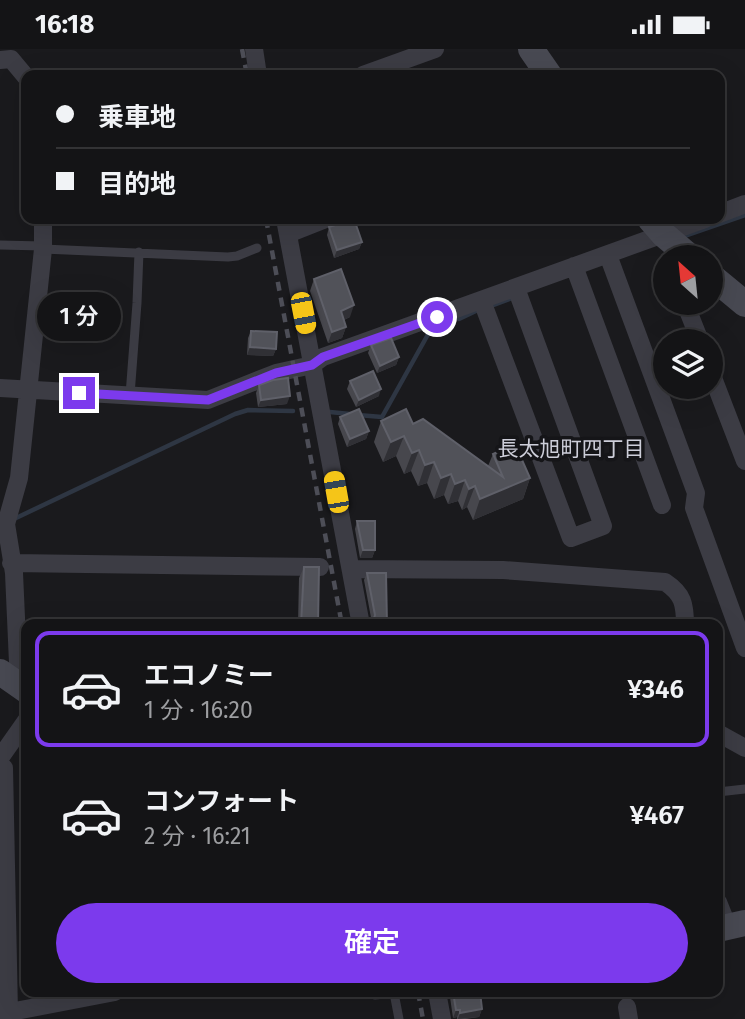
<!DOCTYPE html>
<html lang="ja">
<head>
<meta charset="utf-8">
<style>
	body { margin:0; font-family:"Fira Sans","Noto Sans JP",sans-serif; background:#1d1d1f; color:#f1f3f6; height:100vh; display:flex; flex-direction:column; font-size:26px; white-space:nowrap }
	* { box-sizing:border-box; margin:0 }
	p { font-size:23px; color:#9d9ea1 }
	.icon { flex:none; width:38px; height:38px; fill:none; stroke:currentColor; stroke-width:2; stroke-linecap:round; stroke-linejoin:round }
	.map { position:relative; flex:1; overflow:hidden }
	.sheet { position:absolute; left:21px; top:570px; width:702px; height:378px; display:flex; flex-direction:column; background:#141416; border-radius:14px; box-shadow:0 7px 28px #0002,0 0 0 2px #333335 }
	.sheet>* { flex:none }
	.hud { position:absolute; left:21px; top:21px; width:704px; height:154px; border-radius:14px; box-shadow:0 7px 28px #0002,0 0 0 2px #333335; display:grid; align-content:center; height:154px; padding:0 35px; background:#141416 }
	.needle { width:46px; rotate:333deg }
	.controls { position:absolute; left:653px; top:196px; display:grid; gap:14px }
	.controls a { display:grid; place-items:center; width:70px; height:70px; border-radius:50%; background:#141416; box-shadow:0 7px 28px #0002,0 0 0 2px #333335; font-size:35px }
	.end { position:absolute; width:32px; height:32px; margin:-16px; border:9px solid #7c3aed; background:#fff; box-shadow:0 0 0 4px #fff }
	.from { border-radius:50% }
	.bubble { position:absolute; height:49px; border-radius:24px; background:#141416; box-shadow:0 7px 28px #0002,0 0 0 2px #333335; font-size:23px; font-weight:600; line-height:49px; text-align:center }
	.car { position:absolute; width:21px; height:42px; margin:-21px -10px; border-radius:9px; box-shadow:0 0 5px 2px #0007; background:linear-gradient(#f5c518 24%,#345 0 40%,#f5c518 0 76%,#345 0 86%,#f5c518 0) }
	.hud b { display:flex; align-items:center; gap:24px; height:66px; font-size:26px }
	.hud b+b { border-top:2px solid #333335 }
	.hud i { width:18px; height:18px; background:#f1f3f6 }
	ul { padding:12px 0 0; list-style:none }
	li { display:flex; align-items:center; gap:21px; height:116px; margin:0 14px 10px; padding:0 21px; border:4px solid transparent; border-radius:14px }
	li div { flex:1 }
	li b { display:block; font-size:26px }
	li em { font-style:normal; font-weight:600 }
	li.on { border-color:#7c3aed }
	li>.icon { width:63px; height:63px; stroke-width:1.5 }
	.primary-button { display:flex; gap:14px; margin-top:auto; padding:14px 35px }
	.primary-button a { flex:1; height:80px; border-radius:42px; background:#7c3aed; color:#fff; font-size:28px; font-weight:600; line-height:80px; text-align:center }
	.status { display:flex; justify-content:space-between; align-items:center; height:49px; padding:0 35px; background:#141416; direction:ltr }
	.status svg { height:19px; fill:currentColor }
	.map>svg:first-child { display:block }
</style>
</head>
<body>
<div class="status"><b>16:18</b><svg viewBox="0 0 49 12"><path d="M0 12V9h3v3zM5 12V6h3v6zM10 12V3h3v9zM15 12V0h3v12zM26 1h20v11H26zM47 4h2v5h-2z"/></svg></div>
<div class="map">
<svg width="745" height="970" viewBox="0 0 745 970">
	<rect width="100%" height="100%" fill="#1a1a1d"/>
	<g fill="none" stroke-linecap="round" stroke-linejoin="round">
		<!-- stream -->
		<path stroke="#2e3643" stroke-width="4.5" d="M685 187 745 166
			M491 257 512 249
			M459 270 478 261
			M330 363 350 365
			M358 366 382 368 431 280
			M16 469 235 365 248 361 293 362"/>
		<!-- lane -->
		<path stroke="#3c3c44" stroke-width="9" d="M0 196 43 197
			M43 200 228 208 237 207 257 199
			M130 346 137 254 139 203
			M718 743 745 740
			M375 943V946L394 944 399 970"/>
		<!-- street -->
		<path stroke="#3c3c44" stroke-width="18" d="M254 0 258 26
			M0 11 11 10 26 28
			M363 26 435 0
			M719 165 745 155
			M285 170 361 576
			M288 185 326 170
			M608 206 696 444 694 459 745 599
			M574 217 662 456
			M482 252 571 489 603 477 516 239
			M685 254 700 292
			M710 321 745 412
			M0 339 208 351 276 324 312 316 323 308 705 170
			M6 475 14 524 19 636
			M0 480 6 475 19 429 43 200V170
			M11 514 320 518
			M351 520 503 521 665 533C683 545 685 555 685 576
			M718 684 745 699
			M0 709 26 672
			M0 716 4 719 9 964
			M718 853 728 878
			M437 943 442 970
			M627 958 629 970
			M0 965 115 943"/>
		<!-- secondary -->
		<path stroke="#484952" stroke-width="26" d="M531 0 549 26
			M650 170 663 185 690 208
			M710 226 745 255
			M0 623 26 641
			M718 880 745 874"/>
		<!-- rail -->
		<path stroke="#4d4e57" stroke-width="4.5" stroke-dasharray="9 7" stroke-linecap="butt" d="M242 0 247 26
			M266 170 342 576
			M418 943 423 970"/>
	</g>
	<!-- wall -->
	<path fill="#47474d" d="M329 178 362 193 359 200 334 209 327 186Z
		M314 230 350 268 344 271 346 278 342 289 328 294 310 242Z
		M251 282 276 300 273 307 247 306 248 289Z
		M371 296 399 308 396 316 377 324 368 304Z
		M350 332 379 347 356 358 347 340Z
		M259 336 287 355 258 358 256 344Z
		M340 368 369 382 366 390 347 398 338 375Z
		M381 372 413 375 488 417 493 405 530 429 523 450 473 471 467 458 462 461 458 452 448 455 444 446 434 450 427 434 418 437 411 422 404 425 396 407 383 413 374 393Z
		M357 472 375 501 372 509H360L355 480Z
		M304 518 318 576H298L299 529Z
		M367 524 387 576 372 574 364 531Z
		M452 943H480L482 960 479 968 465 970H457V968L453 969 450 948Z"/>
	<!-- shaded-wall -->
	<path fill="#303035" d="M362 193 359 200 334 209 337 201Z
		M354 256 350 268 337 274 341 262Z
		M346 278 342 289 328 294 332 283Z
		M250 298 276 300 273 307 247 306Z
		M399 308 396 316 377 324 380 317Z
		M381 340 379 347 356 358 359 351Z
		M290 347 287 355 258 358 261 351Z
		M369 382 366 390 347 398 350 390Z
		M404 387 396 407 383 413 391 393Z
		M419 401 411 422 404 425 412 404Z
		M434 413 427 434 418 437 425 416Z
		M451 425 444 446 434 450 441 429Z
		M530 429 523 450 473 471 480 450Z
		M465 431 458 452 448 455 455 435Z
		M475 437 467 458 462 461 469 440Z
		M363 501H375L372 509H360Z
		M482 960 479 968 458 970 460 964Z
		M456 961H460L457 968 453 969Z"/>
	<!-- building -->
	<path fill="#515259" stroke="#5f6069" stroke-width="2" d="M340 22 342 26H328Z
		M354 170 362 193 337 201 329 178Z
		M341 220 354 256 341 262 346 278 332 283 314 230Z
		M251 282 277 283 276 300 250 298Z
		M391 289 399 308 380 317 371 296Z
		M373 322 381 340 359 351 350 332Z
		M288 329 290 347 261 351 259 336 273 331Z
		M359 360 369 382 350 390 340 368Z
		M406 360 413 375 423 370 503 428 493 405 515 395 530 429 480 450 475 437 469 440 465 431 455 435 451 425 441 429 434 413 425 416 419 401 412 404 404 387 391 393 381 372Z
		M357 472H375V501H363Z
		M304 518H319L318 576H301Z
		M367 524H386L387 576H372L375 566Z
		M453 943H480L482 960 460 964V961H456Z"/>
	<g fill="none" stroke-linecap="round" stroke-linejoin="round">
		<!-- route -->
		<path stroke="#7c3aed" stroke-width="9" d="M79 344 208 351 276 324 312 316 323 308 437 268"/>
	</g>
	<g text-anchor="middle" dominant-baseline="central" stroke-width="7" stroke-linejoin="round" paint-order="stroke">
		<!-- neighbourhood labels -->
		<g font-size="21" fill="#cdced9" stroke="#151518">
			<text x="571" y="400">長太旭町四丁目</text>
		</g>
	</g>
</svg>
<div class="controls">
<a><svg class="needle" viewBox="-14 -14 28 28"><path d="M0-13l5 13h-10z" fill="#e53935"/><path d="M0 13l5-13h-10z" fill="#9d9ea1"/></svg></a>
<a><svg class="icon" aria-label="layers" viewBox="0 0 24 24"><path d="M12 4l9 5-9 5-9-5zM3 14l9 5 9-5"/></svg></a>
</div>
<i class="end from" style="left:437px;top:268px"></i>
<i class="end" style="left:79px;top:344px"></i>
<div class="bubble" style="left:37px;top:243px;width:84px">1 分</div>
<i class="car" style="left:303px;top:264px;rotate:169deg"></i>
<i class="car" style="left:336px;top:443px;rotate:350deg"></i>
<div class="hud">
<b><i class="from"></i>乗車地</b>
<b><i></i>目的地</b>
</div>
<section class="sheet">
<ul>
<li class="on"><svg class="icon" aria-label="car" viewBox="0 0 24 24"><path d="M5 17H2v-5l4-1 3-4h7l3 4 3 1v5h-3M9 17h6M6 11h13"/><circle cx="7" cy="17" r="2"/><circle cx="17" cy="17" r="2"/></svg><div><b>エコノミー</b><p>1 分 · 16:20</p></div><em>¥346</em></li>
<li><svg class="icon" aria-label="car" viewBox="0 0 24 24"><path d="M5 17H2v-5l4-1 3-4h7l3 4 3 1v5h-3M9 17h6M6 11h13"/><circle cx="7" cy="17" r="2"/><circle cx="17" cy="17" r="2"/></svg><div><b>コンフォート</b><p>2 分 · 16:21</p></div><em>¥467</em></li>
</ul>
<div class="primary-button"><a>確定</a></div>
</section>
</div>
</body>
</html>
